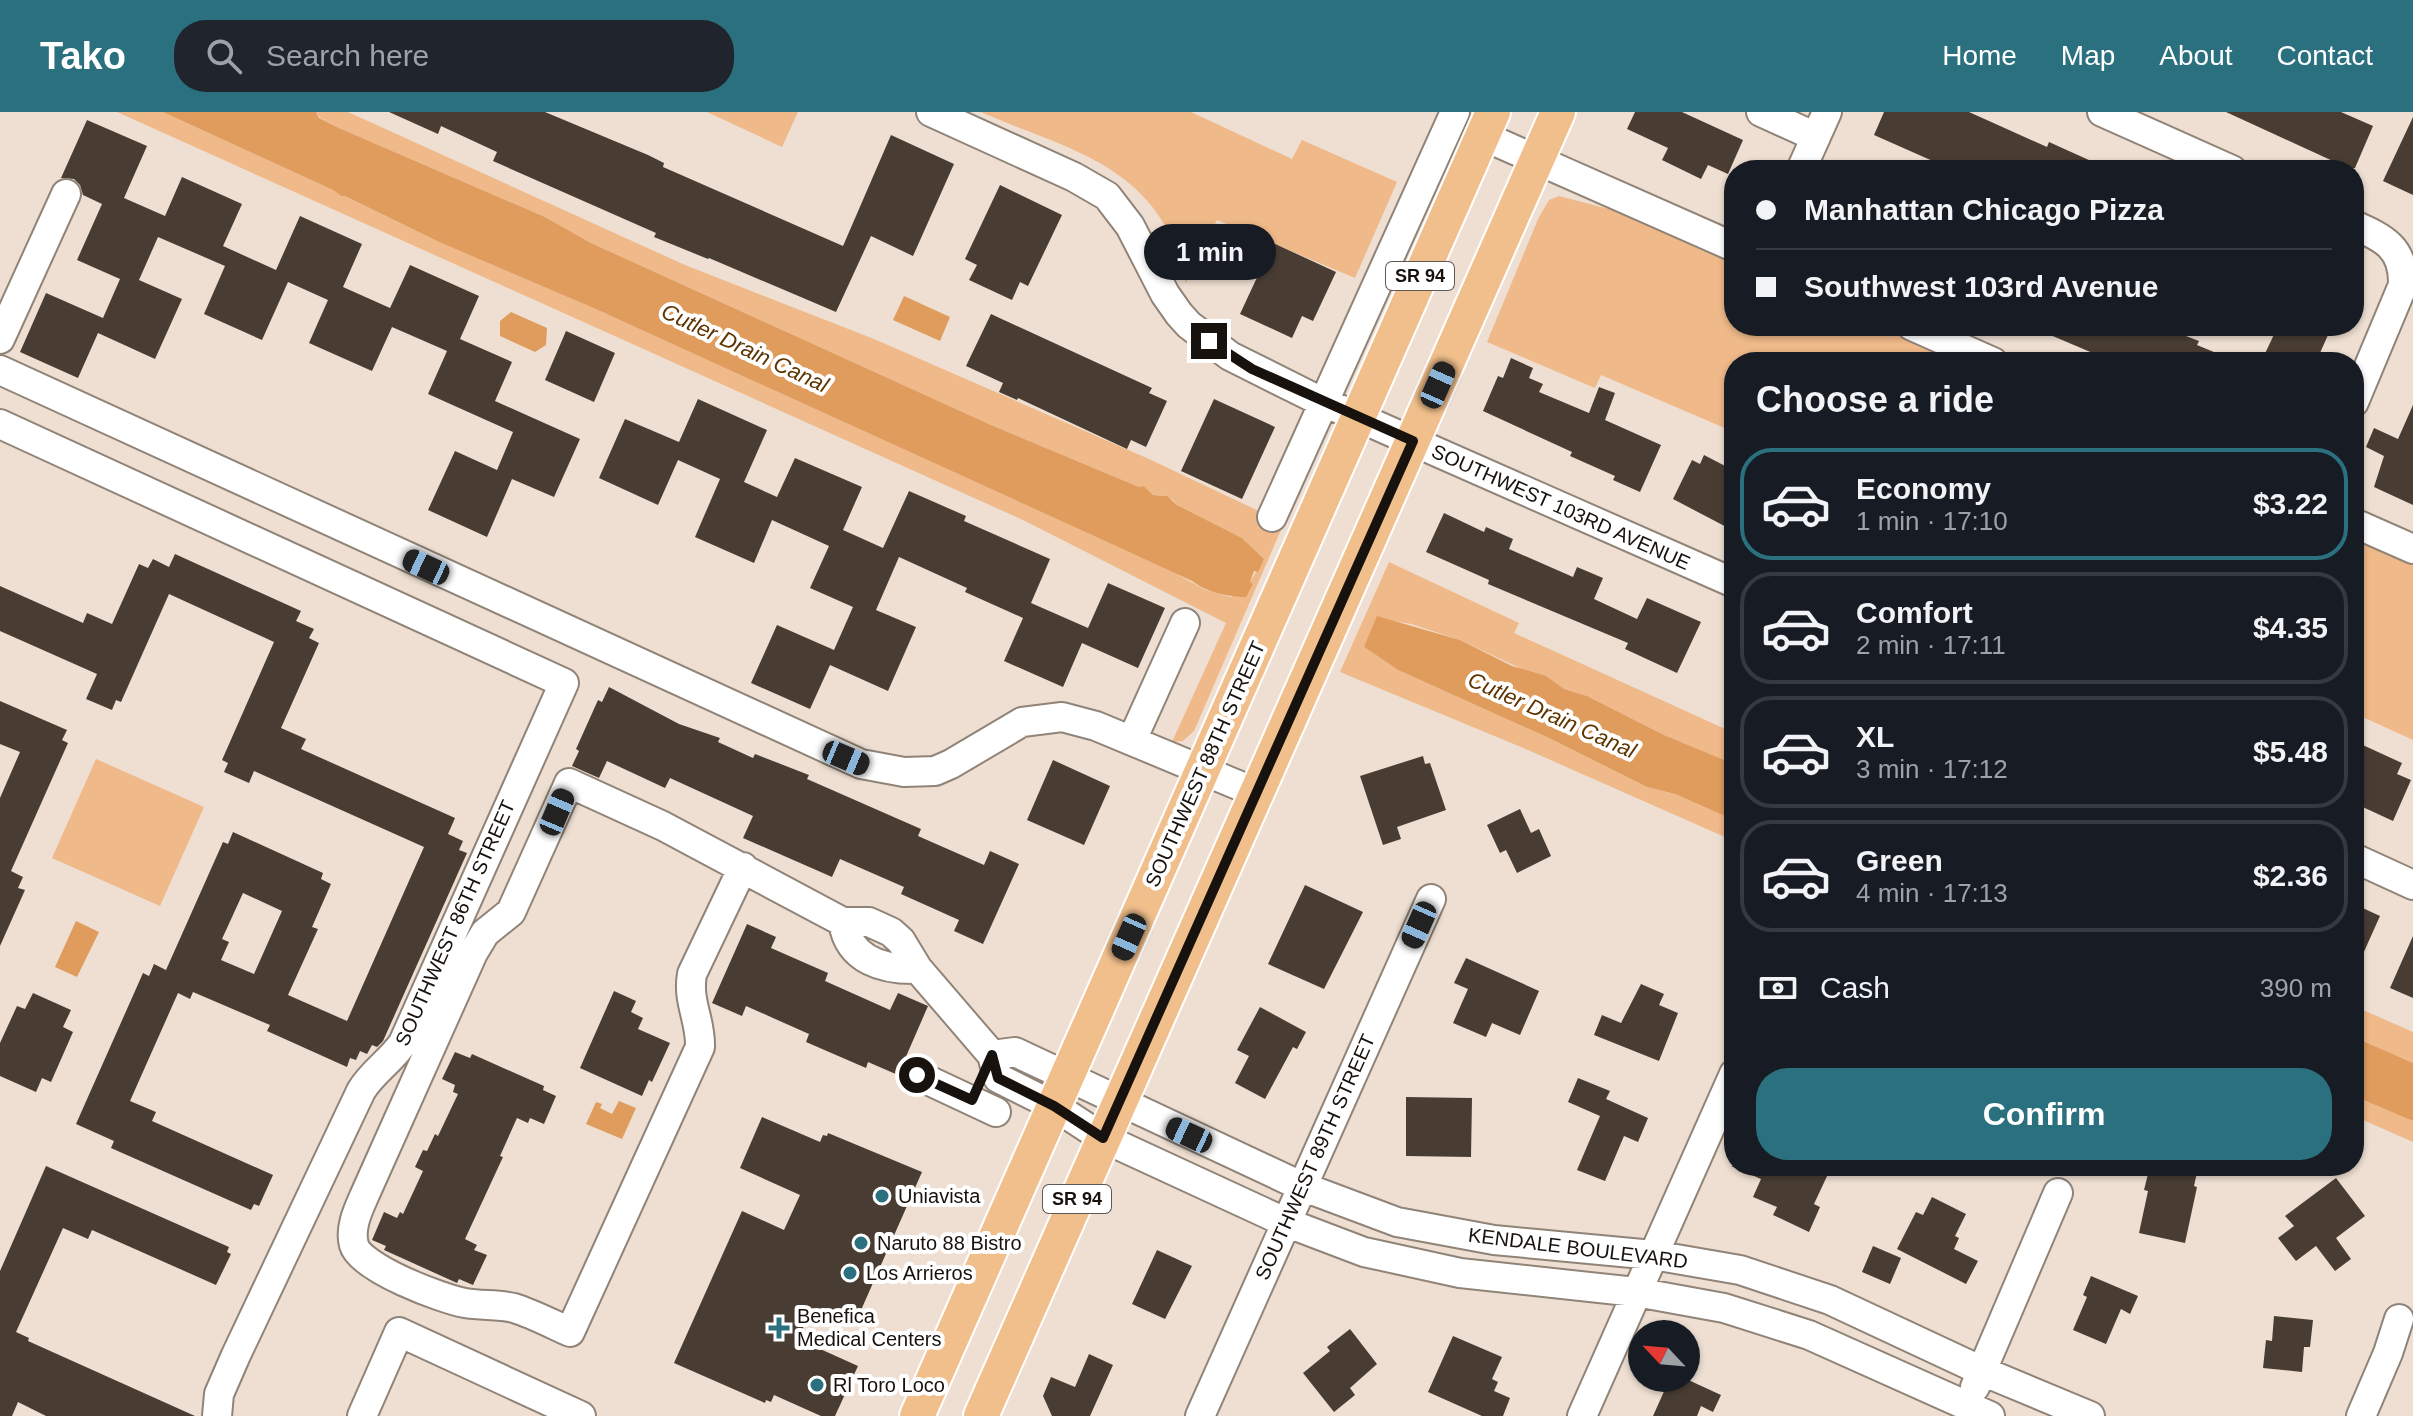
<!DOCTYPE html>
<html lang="en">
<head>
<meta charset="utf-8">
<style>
	body { margin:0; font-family:Helvetica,sans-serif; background:#20242c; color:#f1f3f6; height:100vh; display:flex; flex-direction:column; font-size:30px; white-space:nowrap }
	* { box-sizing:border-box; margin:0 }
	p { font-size:26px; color:#9ea1a6 }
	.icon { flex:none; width:44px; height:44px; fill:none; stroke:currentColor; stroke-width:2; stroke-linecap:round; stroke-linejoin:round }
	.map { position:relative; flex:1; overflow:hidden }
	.side { position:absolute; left:1724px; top:240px; width:640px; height:824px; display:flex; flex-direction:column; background:#171b24; border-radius:32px; box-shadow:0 2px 6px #0004 }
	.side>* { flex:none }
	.top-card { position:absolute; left:1724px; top:48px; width:640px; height:176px; border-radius:32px; box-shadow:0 2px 6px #0004; display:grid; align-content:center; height:176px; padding:0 32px; background:#171b24 }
	.needle { width:52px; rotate:296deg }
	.fabs { position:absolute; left:1628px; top:1208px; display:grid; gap:16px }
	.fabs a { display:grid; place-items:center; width:72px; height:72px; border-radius:50%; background:#171b24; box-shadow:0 2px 6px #0004; font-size:40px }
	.end { position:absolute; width:36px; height:36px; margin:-18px; border:10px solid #17120d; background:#fff; box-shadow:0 0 0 4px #fff }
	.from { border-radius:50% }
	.bubble { position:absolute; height:56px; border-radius:28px; background:#171b24; box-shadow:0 2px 6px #0004; font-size:26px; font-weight:700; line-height:56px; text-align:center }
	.car { position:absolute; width:24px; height:48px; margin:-24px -12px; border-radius:10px; box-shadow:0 0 6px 2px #0007; background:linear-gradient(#222 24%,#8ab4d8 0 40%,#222 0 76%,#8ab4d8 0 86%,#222 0) }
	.top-card b { display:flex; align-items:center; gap:28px; height:76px; font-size:30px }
	.top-card b+b { border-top:2px solid #363941 }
	.top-card i { width:20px; height:20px; background:#f1f3f6 }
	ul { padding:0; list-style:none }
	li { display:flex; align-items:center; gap:24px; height:112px; margin:0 16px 12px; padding:0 16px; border:4px solid #363941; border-radius:32px }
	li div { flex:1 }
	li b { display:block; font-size:30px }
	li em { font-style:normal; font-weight:700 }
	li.current { border-color:#2a707e }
	li>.icon { width:72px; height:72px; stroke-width:1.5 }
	h2 { padding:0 32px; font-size:36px; line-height:96px }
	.pay { display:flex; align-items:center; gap:20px; height:88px; padding:0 32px; font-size:30px }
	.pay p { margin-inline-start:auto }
	.button { display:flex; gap:16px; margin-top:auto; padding:16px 32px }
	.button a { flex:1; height:92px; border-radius:32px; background:#2a707e; color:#fff; font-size:32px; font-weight:700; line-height:92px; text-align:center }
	header { display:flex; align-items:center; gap:48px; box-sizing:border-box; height:112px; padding:0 40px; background:#2a707e; color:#fff }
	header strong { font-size:38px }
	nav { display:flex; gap:44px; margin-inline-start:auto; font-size:28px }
	.search { width:560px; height:72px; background:#20242c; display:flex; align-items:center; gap:20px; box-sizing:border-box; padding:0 28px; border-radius:32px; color:#9ea1a6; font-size:30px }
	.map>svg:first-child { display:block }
</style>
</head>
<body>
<header>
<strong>Tako</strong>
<div class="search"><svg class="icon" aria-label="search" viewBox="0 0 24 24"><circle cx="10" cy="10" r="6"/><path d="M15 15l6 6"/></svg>Search here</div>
<nav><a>Home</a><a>Map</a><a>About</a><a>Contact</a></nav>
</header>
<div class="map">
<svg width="2413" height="1304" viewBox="0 0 2413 1304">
	<rect width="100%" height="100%" fill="#eedfd2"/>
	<!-- green -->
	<path fill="#efb989" d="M117 0H163L333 78 341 84H345L439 130 598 198 1169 458 1206 478 1231 485 1253 472 1250 470 1264 447 1242 426 1177 393C1172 385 1162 382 1153 383L1144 374 1139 375 991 313 591 131 545 105 339 16 320 6 316 0H348L685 153 874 227 1149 347 1284 411 1194 619 1183 629 1172 630 1226 511 1023 408Z
		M707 0H798L782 35Z
		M981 0H1191L1292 47 1302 28 1397 70 1355 166 1217 108 1186 171C1181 154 1177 135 1168 119 1130 46 1050 31 981 0Z
		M1559 84 1628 102 1734 147V214H1886L1967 250H1734V320L1601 263 1595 276 1487 230 1539 105 1549 88Z
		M2354 421 2413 448V628L2354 601Z
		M1389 450 1519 511 1514 521 1734 621V652L1664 623 1587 584 1564 577 1460 528 1411 512 1383 507 1364 535 1398 558 1549 626 1647 675 1675 682 1734 708V729L1521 635 1340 560Z
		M96 647 204 695 160 794 52 746Z
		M2354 894 2413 920V951L2354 925Z
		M2354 984 2413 1009V1030L2354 1004Z"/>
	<!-- water -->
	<path fill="#df9c5d" d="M163 0H316L319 6 339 16 545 105 591 131 991 313 1139 375 1144 374 1153 383 1167 384 1177 393 1242 426 1264 447 1258 460 1254 459 1250 470 1253 472 1246 485C1228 485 1206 480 1192 469L1127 439 598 198 439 130 345 84H341L333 78Z
		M904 184 950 205 940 229 893 208Z
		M511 200 547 216 546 233 535 240 500 224V209Z
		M1377 504 1460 528 1512 554 1546 564 1564 577 1587 584 1664 623 1734 652V708L1675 682 1647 675 1549 626 1398 558 1364 535Z
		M76 809 99 820 77 865 55 855Z
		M2354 925 2413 951V1009L2354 984Z
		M619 989 636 996 622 1027 586 1012 596 990 602 992 600 996 612 1002Z"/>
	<!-- building -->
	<path fill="#493d33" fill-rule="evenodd" d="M389 0H545L648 43 664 51 663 55 843 134 891 23 954 52 913 144 871 124 836 200 709 146 708 147 654 125 656 121 493 49 497 40 441 14 438 22Z
		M1635 0H1682L1743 28 1728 62 1708 53 1701 67 1662 48 1668 36 1627 17Z
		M1884 0H1969L2047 35 2049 30 2111 58H1953L1874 23Z
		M2226 0H2341L2373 14 2355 56H2348Z
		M2413 5V83L2383 69Z
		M87 8 147 34 124 86 165 104 182 65 242 92 223 134 276 158 300 104 362 132 343 175 390 196 410 153 479 184 460 227 512 250 495 289 580 327 554 385 512 367 487 425 428 398 455 339 497 358 513 320 428 282 447 239 392 215 372 259 309 231 328 188 288 170 262 228 204 202 225 154 158 125 139 168 182 187 155 247 98 221 78 266 20 240 46 181 103 206 120 167 77 148 102 92 83 83 80 73 74 67 61 66Z
		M1000 73 1062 103 1028 174 1020 170 1012 188 969 168 977 153 965 147Z
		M1273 131 1336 160 1313 209 1302 204 1292 226 1240 202Z
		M991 202 1152 276 1149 281 1167 289 1146 335 1131 328 1127 337 1018 286 1017 288 999 280 1003 271 966 254Z
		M2029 214H2160L2199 229 2197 233 2238 250H2114Z
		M2278 214H2332L2316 250H2261Z
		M566 219 615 241 594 290 545 268Z
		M1511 246 1533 256 1529 266 1543 272 1539 280 1589 301 1599 275 1615 281 1605 308 1661 333 1640 380 1613 368 1615 364 1570 344 1572 340 1483 299 1498 264 1503 266Z
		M698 287 767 318 744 370 777 385 795 346 862 375 843 418 883 436 909 379 966 404 964 409 1050 447 1031 491 1088 516 1108 471 1165 496 1138 556 1082 531 1063 575 1004 549 1023 506 965 480 967 476 899 445 876 498 916 515 888 579 830 553 810 597 751 571 777 513 834 538 853 495 810 476 829 434 772 408 754 451 695 425 720 367 678 348 658 393 599 366 625 307 679 330Z
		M1214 287 1275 315 1242 387 1181 359Z
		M2413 293V393L2374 375 2384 344 2366 335 2374 316 2398 327Z
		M1704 343 1731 357 1728 364 1734 367V419L1673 387 1692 348 1700 352Z
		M1444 401 1484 420 1486 415 1513 427 1509 437 1573 465 1577 455 1603 466 1594 487 1637 507 1647 486 1701 510 1677 561 1625 537 1628 531 1488 472 1489 468 1426 440Z
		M175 442 301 499 296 509 314 517 309 526 319 531 281 616 306 627 301 637 455 706 448 722 463 729 459 738 467 741 383 929 377 935 372 933 367 942 360 939 356 948 350 946 347 955 267 919 270 913 193 880 190 887 178 881 130 989 156 1000 152 1009 273 1063 259 1094 254 1092 251 1098 111 1036 114 1029 76 1012 143 861 149 864 154 852 166 858 223 730 228 732 233 720 323 761 321 767 331 772 312 815 318 817 288 883 347 909 424 735 254 659 249 671 224 660 228 651 222 648 274 530 169 482 121 590 116 588 112 598 86 587 97 562 0 519V474L83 511 87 501 112 512 139 452 148 456 153 447 169 455ZM243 781 282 799 254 862 221 848 229 830 222 827Z
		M609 575 679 612 720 626 718 630 753 646 755 642 809 663 807 667 921 717 918 724 984 753 990 739 1019 752 983 832 954 819 959 808 901 782 904 775 840 747 832 765 743 726 753 704 670 666 665 676 607 649 599 666 572 654 579 639 576 637 598 588 602 590Z
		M0 589 67 618 62 628 68 631 11 759 23 765 18 776 25 778 0 834V686L20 640 0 632Z
		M2354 629 2402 651 2397 662 2411 668 2393 709 2354 691Z
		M1423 644 1425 652 1430 651 1446 698 1397 715 1401 727 1383 733 1360 664Z
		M1053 648 1110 674 1084 733 1027 708Z
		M1520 697 1531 721 1539 717 1551 744 1517 761 1506 738 1500 741 1487 713Z
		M1305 773 1363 800 1324 877 1268 852Z
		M2354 792 2380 804 2354 862Z
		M747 812 776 825 771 836 828 861 825 869 890 898 898 881 928 894 898 963 868 950 866 956 806 930 809 922 746 894 742 904 712 891Z
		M2413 824V886L2390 876Z
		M1466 846 1539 879 1520 923 1492 911 1486 925 1453 911 1468 877 1454 871Z
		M1641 872 1664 882 1659 893 1678 901 1659 949 1594 923 1602 903 1621 911Z
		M614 879 636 889 631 900 643 906 638 917 670 931 652 970 649 968 642 984 580 956Z
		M33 881 71 898 63 915 73 920 51 970 42 966 36 980 0 964V931L17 894 25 897Z
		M1260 895 1306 920 1297 937 1293 935 1265 987 1235 971 1249 944 1237 938Z
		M455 940 470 946 472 942 544 974 543 978 556 984 544 1012 530 1006 528 1011 517 1006 500 1044 503 1045 465 1127 477 1133 474 1138 487 1143 473 1173 459 1167 457 1171 384 1138 386 1134 372 1128 384 1100 397 1106 400 1100 403 1102 423 1059 415 1055 423 1038 427 1039 435 1022 438 1024 458 982 453 980 455 973 442 967Z
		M1578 966 1610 979 1606 987 1648 1006 1638 1030 1624 1024 1605 1069 1577 1058 1600 1004 1568 990Z
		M1406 985 1472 986 1471 1045 1406 1044Z
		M762 1005 820 1030 823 1023 827 1024 828 1021 922 1060 854 1214 812 1196 798 1227 858 1254 835 1304H821L774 1283 771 1290 766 1288 765 1291 674 1251 742 1099 784 1118 800 1083 740 1056Z
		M46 1054 229 1135 227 1140 231 1142 216 1173 92 1118 88 1127 63 1116 16 1220 29 1226 28 1229 195 1304H46L18 1290 12 1304H0V1159Z
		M1731 1054H1824L1822 1060 1828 1062 1814 1092 1820 1095 1809 1120 1773 1103 1777 1095 1753 1085 1761 1067Z
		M2150 1054 2198 1056 2194 1074 2197 1075 2185 1131 2139 1121 2148 1079 2144 1078Z
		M2336 1066 2365 1104 2336 1126 2351 1147 2335 1159 2316 1134 2296 1149 2278 1126 2294 1114 2285 1104Z
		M1932 1085 1966 1102 1955 1124 1959 1126 1954 1137 1978 1149 1966 1172 1897 1137 1916 1100 1923 1103Z
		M1873 1134 1901 1146 1890 1172 1862 1160Z
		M1157 1138 1192 1154 1165 1207 1132 1192Z
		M2091 1164 2138 1184 2130 1202 2121 1197 2106 1232 2073 1218 2087 1185 2083 1183Z
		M2274 1204 2313 1208 2310 1235H2304L2302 1260 2263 1256 2266 1228 2272 1229Z
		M1350 1217 1377 1252 1350 1276 1355 1283 1334 1300 1303 1261 1330 1239 1327 1235Z
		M1453 1224 1502 1245 1492 1267 1498 1270 1494 1279 1510 1286 1503 1304H1482L1428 1280Z
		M1089 1242 1113 1253 1090 1304H1052L1043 1284 1051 1265 1075 1275Z
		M1670 1266H1684L1721 1283 1713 1300 1701 1294 1697 1304H1653Z"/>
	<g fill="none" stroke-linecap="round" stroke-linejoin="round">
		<defs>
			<path id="minor" d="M931 0 1074 65 1107 84 1130 114 1165 182 1179 202 1189 213 1230 244 1310 284 1734 471
				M1761 0 1816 25
				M2102 0 2232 58
				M1483 24 1734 135
				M1801 58 1827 0
				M2354 113C2384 126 2404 136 2403 173L2354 290
				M1912 214 1993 250
				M0 227 66 82
				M0 258 861 652 904 660 935 659 951 652 1022 610 1062 605 1096 614 1257 681
				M0 312 564 571 403 931C391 949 372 960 361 979L236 1243 219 1282 217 1304
				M1272 405 1455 0
				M2354 411 2413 437
				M1132 628 1185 511
				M2354 746 2413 773
				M743 755 692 862C687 890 701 908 700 935L570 1220C552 1212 533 1202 514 1196 499 1192 481 1194 465 1191 442 1187 360 1156 354 1133 349 1115 359 1096 366 1080L473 841 485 821 511 800 569 671 663 714 843 810H869L891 820 901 829 918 857 992 943 998 966 1054 994 1103 1026 1285 1110 1364 1140 1460 1161 1636 1180 1724 1196 1809 1223 1990 1304
				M843 810C849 849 884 858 918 857
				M992 943 1015 940 1301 1074 1397 1110 1494 1128 1653 1143 1740 1158 1830 1188 1982 1259 2090 1304
				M917 963 996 1000
				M1975 1275 2058 1081
				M362 1304 399 1220 581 1304
				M1200 1304 1431 787
				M1582 1304 1734 962
				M2361 1304 2388 1241 2399 1207"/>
			<path id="major" d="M917 1304 1493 0
				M981 1304 1558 0"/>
		</defs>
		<!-- minor casing -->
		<use href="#minor" stroke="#908377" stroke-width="32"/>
		<!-- major casing -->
		<use href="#major" stroke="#fff" stroke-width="38"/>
		<!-- minor -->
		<use href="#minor" stroke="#fff" stroke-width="28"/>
		<!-- major -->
		<use href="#major" stroke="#f1bf8c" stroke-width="34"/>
	</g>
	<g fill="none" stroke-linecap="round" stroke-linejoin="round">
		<!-- route -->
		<path stroke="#17120d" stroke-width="10" d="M917 963 972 988 992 943 998 966 1054 994 1103 1026 1413 329 1252 257 1209 229"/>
	</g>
	<!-- markers -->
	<g fill="#2a707e" stroke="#fff" stroke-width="3">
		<circle cx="882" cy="1084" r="8"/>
		<circle cx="861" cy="1131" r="8"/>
		<circle cx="850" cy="1161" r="8"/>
		<path d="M775 1204h8v8h8v8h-8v8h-8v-8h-8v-8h8z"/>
		<circle cx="817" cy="1273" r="8"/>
	</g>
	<g text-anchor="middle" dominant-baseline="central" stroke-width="8" stroke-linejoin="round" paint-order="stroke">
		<!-- shield labels -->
		<g fill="#fff" stroke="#5d5956" stroke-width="2">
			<rect x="1386" y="150" width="68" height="28" rx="6"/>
			<rect x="1043" y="1073" width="68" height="28" rx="6"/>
		</g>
		<g font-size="18" font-weight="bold" fill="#17120d">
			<text x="1420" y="164">SR 94</text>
			<text x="1077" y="1087">SR 94</text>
		</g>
		<!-- street labels -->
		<g font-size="20" fill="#17120d" stroke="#fff">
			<text transform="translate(1561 395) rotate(24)">SOUTHWEST 103RD AVENUE</text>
			<text transform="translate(1205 652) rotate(-66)">SOUTHWEST 88TH STREET</text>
			<text transform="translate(455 811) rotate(-66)">SOUTHWEST 86TH STREET</text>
			<text transform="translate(1315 1045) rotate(-66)">SOUTHWEST 89TH STREET</text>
			<text transform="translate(1578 1136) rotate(7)">KENDALE BOULEVARD</text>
		</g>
		<!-- poi labels -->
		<g font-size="20" fill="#17120d" stroke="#fff" text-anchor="start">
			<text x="898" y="1084">Uniavista</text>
			<text x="877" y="1131">Naruto 88 Bistro</text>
			<text x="866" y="1161">Los Arrieros</text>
			<text x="797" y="1204">Benefica<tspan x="797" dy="23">Medical Centers</tspan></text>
			<text x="833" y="1273">Rl Toro Loco</text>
		</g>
		<!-- water labels -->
		<g font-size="22" font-style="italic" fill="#5e3400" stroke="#fff">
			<text transform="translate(745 236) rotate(25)">Cutler Drain Canal</text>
			<text transform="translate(1552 603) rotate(24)">Cutler Drain Canal</text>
		</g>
	</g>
</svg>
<div class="fabs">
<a><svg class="needle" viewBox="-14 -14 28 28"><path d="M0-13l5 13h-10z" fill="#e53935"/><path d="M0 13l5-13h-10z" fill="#9ea1a6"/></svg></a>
</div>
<i class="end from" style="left:917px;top:963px"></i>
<i class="end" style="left:1209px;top:229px"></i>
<div class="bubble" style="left:1144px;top:112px;width:132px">1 min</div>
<i class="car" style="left:1438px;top:273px;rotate:24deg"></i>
<i class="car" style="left:426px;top:455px;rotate:295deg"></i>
<i class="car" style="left:846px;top:646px;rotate:113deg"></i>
<i class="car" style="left:557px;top:700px;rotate:23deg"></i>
<i class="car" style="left:1419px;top:813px;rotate:204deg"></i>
<i class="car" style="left:1129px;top:825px;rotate:204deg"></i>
<i class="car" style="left:1189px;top:1023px;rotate:295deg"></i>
<div class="top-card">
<b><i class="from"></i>Manhattan Chicago Pizza</b>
<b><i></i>Southwest 103rd Avenue</b>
</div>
<section class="side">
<h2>Choose a ride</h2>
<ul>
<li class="current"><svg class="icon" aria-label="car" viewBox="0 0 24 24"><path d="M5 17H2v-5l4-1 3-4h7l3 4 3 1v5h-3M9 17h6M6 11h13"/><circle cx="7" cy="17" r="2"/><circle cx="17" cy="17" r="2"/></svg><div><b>Economy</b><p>1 min · 17:10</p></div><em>$3.22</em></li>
<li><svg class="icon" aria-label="car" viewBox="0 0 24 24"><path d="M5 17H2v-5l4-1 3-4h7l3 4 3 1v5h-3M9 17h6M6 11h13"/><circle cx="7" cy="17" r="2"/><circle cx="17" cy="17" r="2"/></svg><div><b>Comfort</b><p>2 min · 17:11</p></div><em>$4.35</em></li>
<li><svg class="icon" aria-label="car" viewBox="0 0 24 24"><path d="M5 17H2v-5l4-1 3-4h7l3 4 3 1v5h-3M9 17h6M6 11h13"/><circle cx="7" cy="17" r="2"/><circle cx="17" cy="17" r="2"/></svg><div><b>XL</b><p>3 min · 17:12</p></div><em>$5.48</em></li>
<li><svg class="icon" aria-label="car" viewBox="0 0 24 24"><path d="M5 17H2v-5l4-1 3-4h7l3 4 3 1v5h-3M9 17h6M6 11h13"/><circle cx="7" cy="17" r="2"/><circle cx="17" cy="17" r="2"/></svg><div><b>Green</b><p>4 min · 17:13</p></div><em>$2.36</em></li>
</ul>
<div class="pay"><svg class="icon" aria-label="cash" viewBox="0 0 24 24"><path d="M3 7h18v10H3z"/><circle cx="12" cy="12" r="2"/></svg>Cash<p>390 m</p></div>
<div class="button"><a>Confirm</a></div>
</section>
</div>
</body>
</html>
